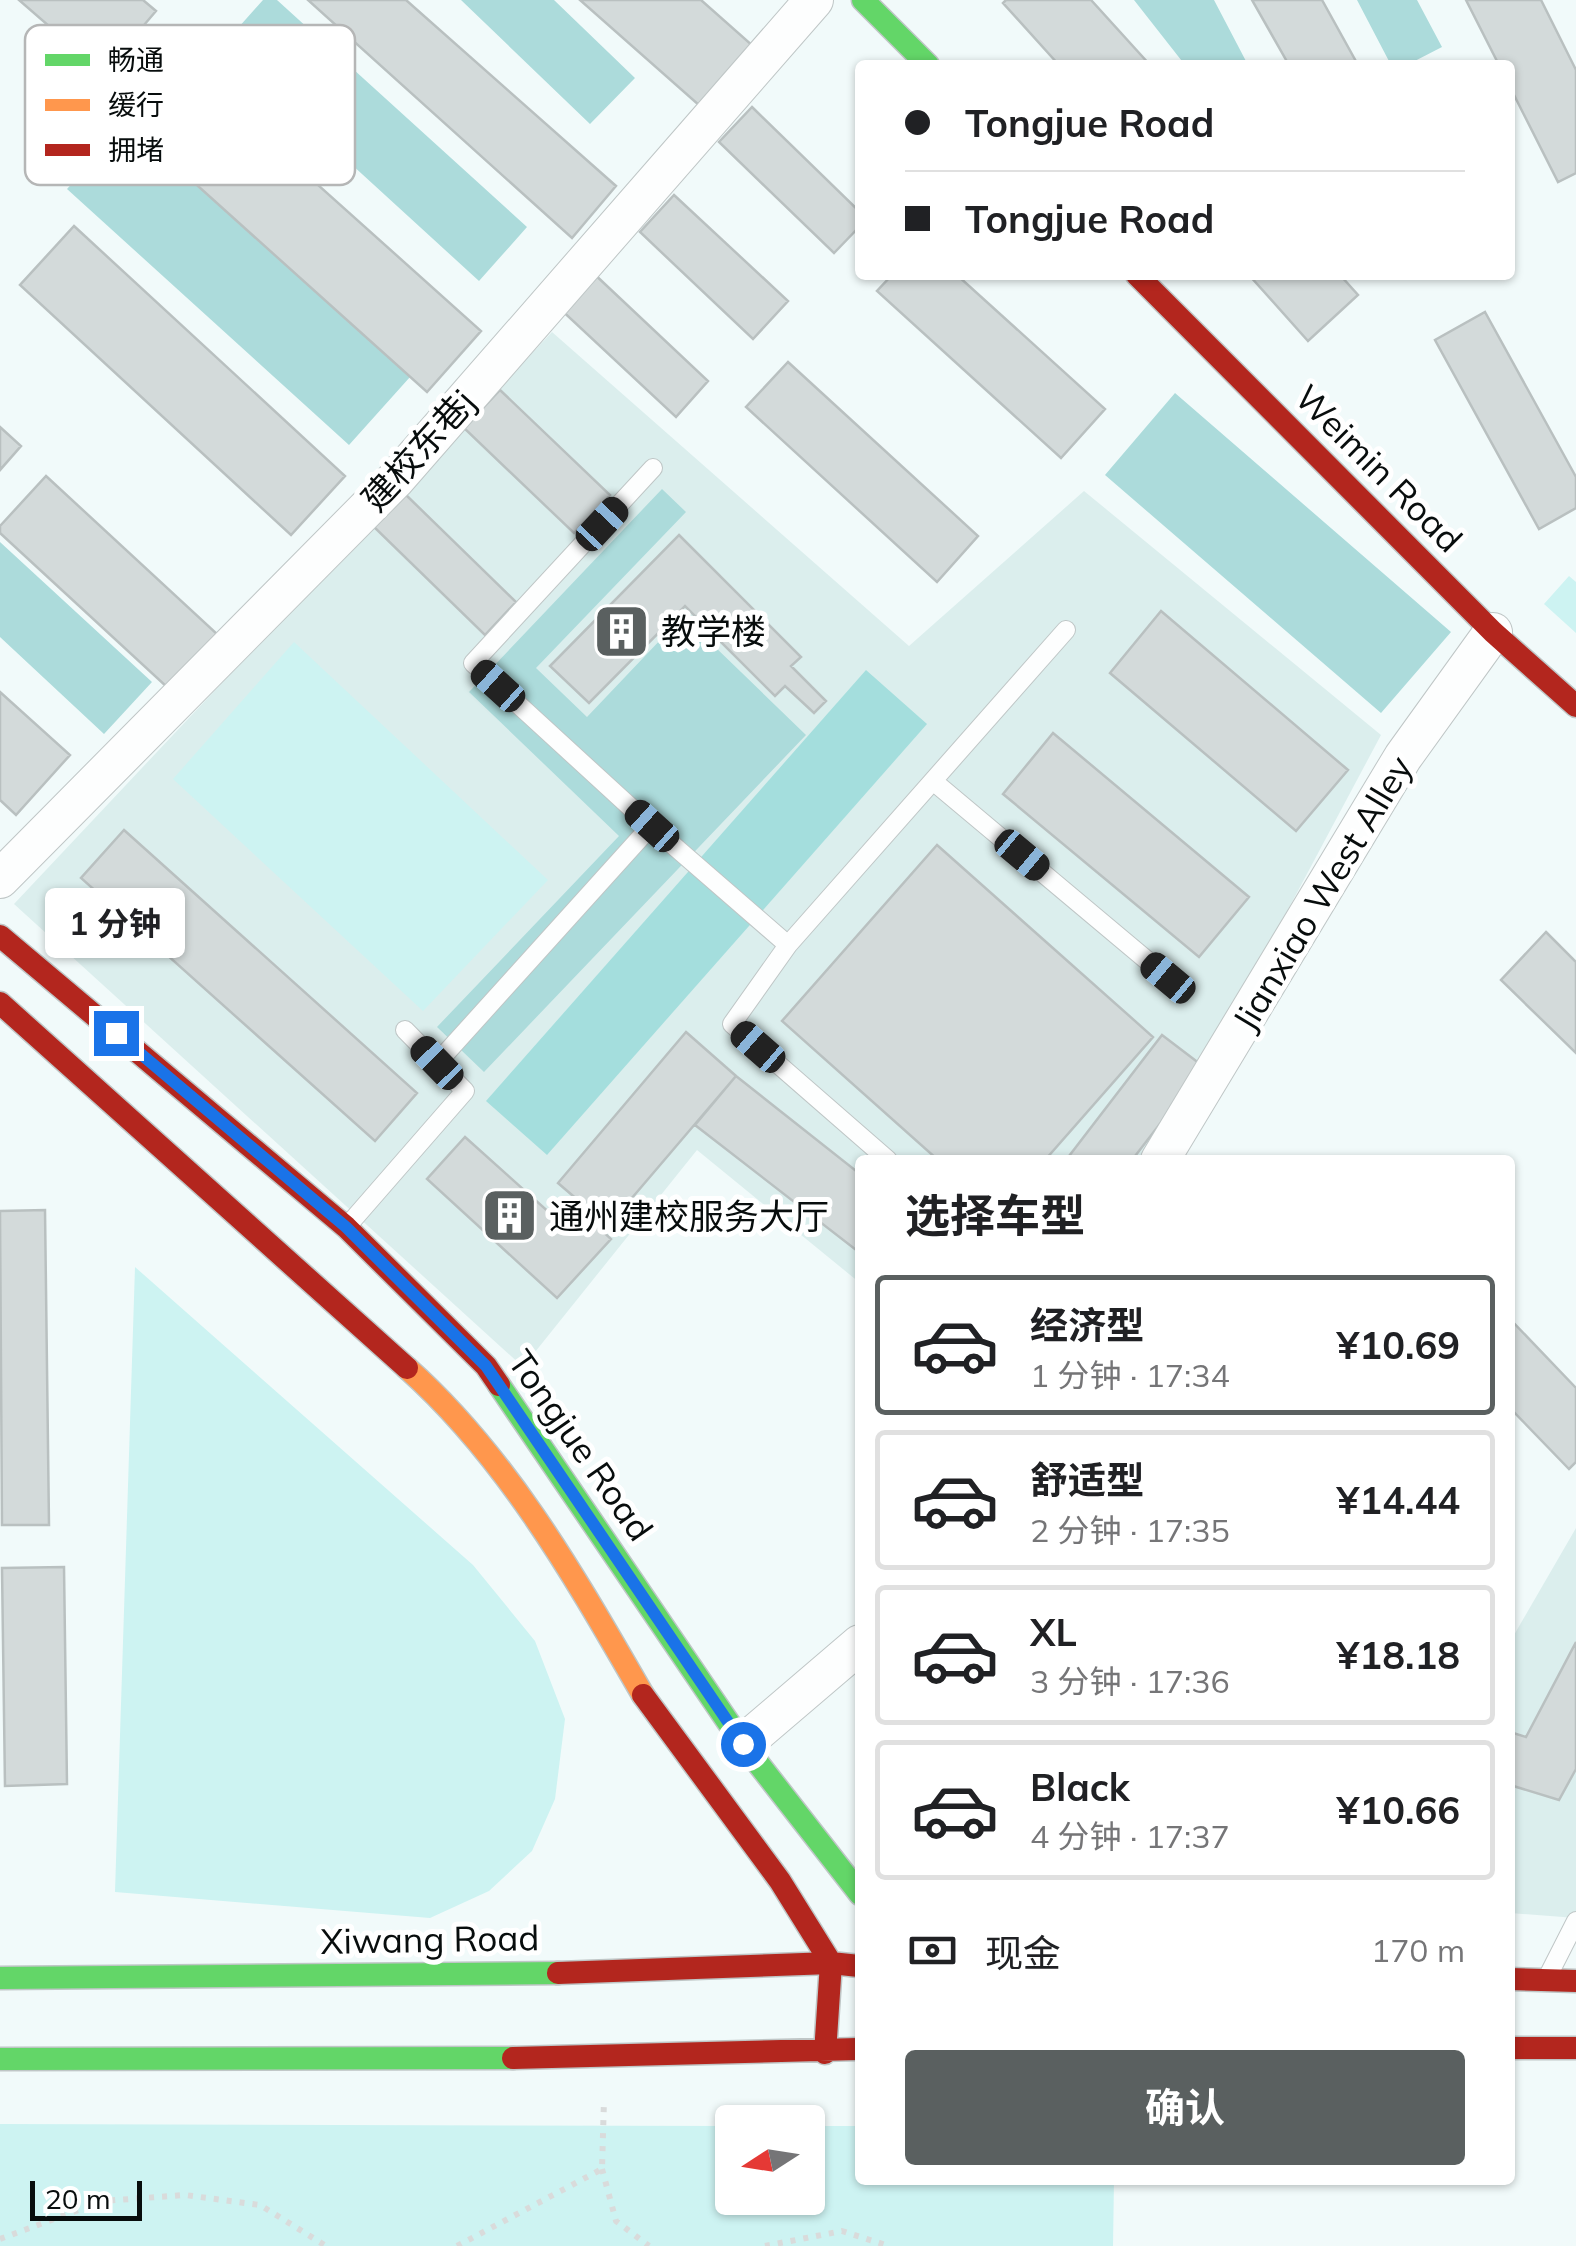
<!DOCTYPE html>
<html lang="zh">
<head>
<meta charset="utf-8">
<style>
	body { margin:0; font-family:Mulish,"Noto Sans SC",sans-serif; background:#f2f2f2; color:#202124; height:100vh; display:flex; flex-direction:column; font-size:38px; white-space:nowrap }
	* { box-sizing:border-box; margin:0 }
	p { font-size:32px; color:#757577 }
	.icon { flex:none; width:55px; height:55px; fill:none; stroke:currentColor; stroke-width:2; stroke-linecap:round; stroke-linejoin:round }
	.map { position:relative; flex:1; overflow:hidden }
	.panel { position:absolute; left:855px; top:1155px; width:660px; height:1030px; display:flex; flex-direction:column; background:#fff; border-radius:10px; box-shadow:0 2px 8px #0004 }
	.panel>* { flex:none }
	.guide { position:absolute; left:855px; top:60px; width:660px; height:220px; border-radius:10px; box-shadow:0 2px 8px #0004; display:grid; align-content:center; height:220px; padding:0 50px; background:#fff }
	.needle { width:65px; rotate:258deg }
	.controls { position:absolute; left:715px; top:2105px; display:grid; gap:20px }
	.controls a { display:grid; place-items:center; width:110px; height:110px; border-radius:10px; background:#fff; box-shadow:0 2px 8px #0004; font-size:50px }
	.scale { position:absolute; left:30px; bottom:25px; width:112px; box-sizing:border-box; padding-left:10px; border:5px solid #080d0d; border-top:0; font-size:28px; line-height:35px; white-space:nowrap; color:#080d0d; -webkit-text-stroke:8px #fff; paint-order:stroke }
	.end { position:absolute; width:45px; height:45px; margin:-22px; border:12px solid #1a73e8; background:#fff; box-shadow:0 0 0 5px #fff }
	.from { border-radius:50% }
	.bubble { position:absolute; height:70px; border-radius:10px; background:#fff; box-shadow:0 2px 8px #0004; font-size:32px; font-weight:700; line-height:70px; text-align:center }
	.car { position:absolute; width:30px; height:60px; margin:-30px -15px; border-radius:12px; box-shadow:0 0 8px 2px #0007; background:linear-gradient(#222 24%,#8ab4d8 0 40%,#222 0 76%,#8ab4d8 0 86%,#222 0) }
	.guide b { display:flex; align-items:center; gap:35px; height:95px; font-size:38px }
	.guide b+b { border-top:2px solid #e0e0e0 }
	.guide i { width:25px; height:25px; background:#202124 }
	ul { padding:0; list-style:none }
	li { display:flex; align-items:center; gap:30px; height:140px; margin:0 20px 15px; padding:0 30px; border:5px solid #e0e0e0; border-radius:10px }
	li div { flex:1 }
	li b { display:block; font-size:38px }
	li em { font-style:normal; font-weight:700 }
	li.selected { border-color:#5a6060 }
	li>.icon { width:90px; height:90px; stroke-width:1.5 }
	h2 { padding:0 50px; font-size:45px; line-height:120px }
	.pay { display:flex; align-items:center; gap:25px; height:110px; padding:0 50px; font-size:38px }
	.pay p { margin-inline-start:auto }
	.action { display:flex; gap:20px; margin-top:auto; padding:20px 50px }
	.action a { flex:1; height:115px; border-radius:10px; background:#5a6060; color:#fff; font-size:40px; font-weight:700; line-height:115px; text-align:center }
	.map>svg:first-child { display:block }
</style>
</head>
<body>
<div class="map">
<svg width="1576" height="2246" viewBox="0 0 1576 2246">
	<rect width="100%" height="100%" fill="#f1fafa"/>
	<!-- built -->
	<path fill="#dbeeed" d="M552 332 909 646 1084 491 1381 735 1204 1067 1138 1160H860V1283L697 1150 523 1367 14 904Z
		M1576 1528V1918L1510 1913V1642Z"/>
	<!-- green -->
	<path fill="#cdf3f2" d="M1569 576 1576 582V633L1544 604Z
		M294 642 548 880 423 1011 173 779Z
		M135 1267 473 1565 535 1641 565 1719 555 1799 532 1851 489 1891 430 1918 115 1892Z
		M0 2124 732 2126V2198H808V2126H860V2180H1114L1113 2246H0Z"/>
	<!-- forest -->
	<path fill="#acdbdb" d="M263 0H277L527 227 479 281 222 46Z
		M461 0H554L635 78 590 124Z
		M1134 0H1214L1248 65H1185Z
		M1357 0H1417L1442 47 1407 65H1391Z
		M180 63 202 81 149 142 410 377 349 445 67 189Z
		M1175 393 1451 632 1381 713 1105 475Z
		M662 489 686 512 536 668 587 717 683 616 806 735 484 1072 437 1027 619 836 469 692Z
		M0 542 152 682 104 734 0 637Z"/>
	<!-- water -->
	<path fill="#a4dedd" d="M866 670 927 724 547 1155 486 1101Z"/>
	<!-- building -->
	<path fill="#d3dada" stroke="#b9c0c0" stroke-width="2.5" d="M19 0H143L156 11 103 73Z
		M308 0H406L616 186 572 238Z
		M580 0H701L753 46 700 106Z
		M1006 0H1091L1150 65H1059L1003 3Z
		M1252 0H1322L1358 65H1289Z
		M1466 0H1541L1576 70V173L1558 182 1510 87V65H1499Z
		M202 81 481 331 427 392 149 142Z
		M752 107 860 212V226L834 253 719 142Z
		M674 195 788 301 753 339 640 232Z
		M74 226 345 476 291 535 20 285Z
		M590 270 708 381 676 417 557 306Z
		M892 275H957L1105 409 1061 458 877 291Z
		M1249 275H1340L1358 295 1308 341Z
		M1485 312 1576 477V508L1539 529 1435 340Z
		M788 362 978 536 937 582 746 407Z
		M500 390 610 495 574 533 464 428Z
		M0 427 21 446 0 470Z
		M46 476 217 634 168 688 0 533V526Z
		M404 493 516 602 485 635 373 526Z
		M679 535 801 657 791 666 826 701 814 713 785 686 775 696 685 606 589 703 550 666Z
		M1161 611 1348 770 1296 831 1110 673Z
		M0 692 70 755 16 815 0 800Z
		M1053 733 1249 897 1199 957 1003 794Z
		M124 830 417 1093 375 1141 81 878Z
		M937 845 1153 1037 1045 1160H938L782 1021Z
		M1546 932 1576 962V1053L1501 980Z
		M686 1032 736 1076 608 1226 558 1183Z
		M1162 1035 1204 1067 1132 1160H1066Z
		M736 1076 860 1174V1253L695 1125Z
		M465 1137 562 1224 577 1207 611 1239 557 1298 427 1179Z
		M45 1210 49 1525H2L0 1211Z
		M1510 1319 1576 1388V1462L1569 1469 1510 1408Z
		M64 1567 67 1784 5 1786 2 1568Z
		M1576 1642V1769L1559 1800 1510 1785V1732L1526 1737Z"/>
	<g fill="none" stroke-linecap="round" stroke-linejoin="round">
		<defs>
			<path id="lane" d="M933 781 1168 978
				M651 826 473 663 653 468
				M788 945 1066 630
				M437 1063 651 826 788 945 732 1024 888 1160
				M350 1223 465 1091 405 1030
				M1549 1974 1576 1921"/>
			<path id="street" d="M0 879 395 480 814 0
				M1160 1160 1403 757 1493 632
				M743 1744 860 1644"/>
			<path id="fast" d="M863 0 928 65
				M499 1385 743 1744 860 1894
				M0 1978 558 1973
				M0 2059 513 2058"/>
			<path id="slow" d="M407 1368C508 1458 576 1579 643 1695"/>
			<path id="jam" d="M1137 275 1493 632 1576 706
				M0 936 346 1227 486 1366 499 1385
				M0 1003 407 1368
				M643 1695 780 1881 831 1963 825 2053
				M558 1973 831 1963 859 1966
				M1510 1979 1576 1981
				M1510 2048H1576
				M513 2058 858 2049"/>
		</defs>
		<!-- lane casing -->
		<use href="#lane" stroke="#bfc6c6" stroke-width="20"/>
		<!-- street casing -->
		<use href="#street" stroke="#bfc6c6" stroke-width="40"/>
		<!-- fast casing -->
		<use href="#fast" stroke="#bfc6c6" stroke-width="25"/>
		<!-- slow casing -->
		<use href="#slow" stroke="#bfc6c6" stroke-width="25"/>
		<!-- jam casing -->
		<use href="#jam" stroke="#bfc6c6" stroke-width="25"/>
		<!-- path -->
		<path stroke="#d9dbdb" stroke-width="6" stroke-dasharray="5 8" stroke-linecap="butt" d="M602 2169 616 2221 649 2246
			M0 2239 103 2201 185 2195 260 2205 326 2246
			M457 2246 602 2169 604 2100
			M765 2246 842 2231 889 2246"/>
		<!-- lane -->
		<use href="#lane" stroke="#fdfefe" stroke-width="18"/>
		<!-- street -->
		<use href="#street" stroke="#fdfefe" stroke-width="38"/>
		<!-- fast -->
		<use href="#fast" stroke="#63d668" stroke-width="22"/>
		<!-- slow -->
		<use href="#slow" stroke="#ff974d" stroke-width="22"/>
		<!-- jam -->
		<use href="#jam" stroke="#b3261e" stroke-width="22"/>
	</g>
	<g fill="none" stroke-linecap="round" stroke-linejoin="round">
		<!-- route -->
		<path stroke="#1a73e8" stroke-width="12" d="M116 1033 346 1227 486 1366 743 1744"/>
	</g>
	<!-- icons -->
	<defs>
		<symbol id="building-square" viewBox="-11 -11 22 22"><rect x="-9" y="-9" width="18" height="18" rx="4" fill="#5a6060" stroke="#fff"/><path d="M-4-6H4V6H1V3H-1V6H-4ZM-2.5-4.3h1.7v1.8h-1.7ZM.8-4.3h1.7v1.8H.8ZM-2.5-1h1.7V.8h-1.7ZM.8-1h1.7V.8H.8Z" fill="#fff"/></symbol>
	</defs>
	<g fill-rule="evenodd">
		<use href="#building-square" x="590" y="600" width="63" height="63"/>
		<use href="#building-square" x="478" y="1184" width="63" height="63"/>
	</g>
	<g text-anchor="middle" dominant-baseline="central" stroke-width="10" stroke-linejoin="round" paint-order="stroke">
		<!-- street labels -->
		<g font-size="35" fill="#080d0d" stroke="#fff">
			<text transform="translate(418 450) rotate(-48)">建校东巷j</text>
			<text transform="translate(1379 468) rotate(45)">Weimin Road</text>
			<text transform="translate(1322 893) rotate(-59)">Jianxiao West Alley</text>
			<text transform="translate(581 1445) rotate(55)">Tongjue Road</text>
			<text transform="translate(430 1939) rotate(-1)">Xiwang Road</text>
		</g>
		<!-- poi labels -->
		<g font-size="35" fill="#080d0d" stroke="#fff" text-anchor="start">
			<text x="661" y="631">教学楼</text>
			<text x="549" y="1216">通州建校服务大厅</text>
		</g>
	</g>
	<!-- legend -->
	<rect x="25" y="25" width="330" height="160" rx="15" fill="#fff" stroke="#b5b6b6" stroke-width="2.5"/>
	<rect x="45" y="54" width="45" height="12" fill="#63d668"/>
	<rect x="45" y="99" width="45" height="12" fill="#ff974d"/>
	<rect x="45" y="144" width="45" height="12" fill="#b3261e"/>
	<g font-size="28" fill="#080d0d">
		<text x="108" y="70">畅通</text>
		<text x="108" y="115">缓行</text>
		<text x="108" y="160">拥堵</text>
	</g>
</svg>
<div class="controls">
<a><svg class="needle" viewBox="-14 -14 28 28"><path d="M0-13l5 13h-10z" fill="#e53935"/><path d="M0 13l5-13h-10z" fill="#757577"/></svg></a>
</div>
<div class="scale">20 m</div>
<i class="end from" style="left:743px;top:1744px"></i>
<i class="end" style="left:116px;top:1033px"></i>
<div class="bubble" style="left:45px;top:888px;width:140px">1 分钟</div>
<i class="car" style="left:602px;top:524px;rotate:43deg"></i>
<i class="car" style="left:498px;top:686px;rotate:312deg"></i>
<i class="car" style="left:652px;top:826px;rotate:312deg"></i>
<i class="car" style="left:1022px;top:855px;rotate:130deg"></i>
<i class="car" style="left:1168px;top:978px;rotate:310deg"></i>
<i class="car" style="left:758px;top:1047px;rotate:311deg"></i>
<i class="car" style="left:437px;top:1063px;rotate:316deg"></i>
<div class="guide">
<b><i class="from"></i>Tongjue Road</b>
<b><i></i>Tongjue Road</b>
</div>
<section class="panel">
<h2>选择车型</h2>
<ul>
<li class="selected"><svg class="icon" aria-label="car" viewBox="0 0 24 24"><path d="M5 17H2v-5l4-1 3-4h7l3 4 3 1v5h-3M9 17h6M6 11h13"/><circle cx="7" cy="17" r="2"/><circle cx="17" cy="17" r="2"/></svg><div><b>经济型</b><p>1 分钟 · 17:34</p></div><em>¥10.69</em></li>
<li><svg class="icon" aria-label="car" viewBox="0 0 24 24"><path d="M5 17H2v-5l4-1 3-4h7l3 4 3 1v5h-3M9 17h6M6 11h13"/><circle cx="7" cy="17" r="2"/><circle cx="17" cy="17" r="2"/></svg><div><b>舒适型</b><p>2 分钟 · 17:35</p></div><em>¥14.44</em></li>
<li><svg class="icon" aria-label="car" viewBox="0 0 24 24"><path d="M5 17H2v-5l4-1 3-4h7l3 4 3 1v5h-3M9 17h6M6 11h13"/><circle cx="7" cy="17" r="2"/><circle cx="17" cy="17" r="2"/></svg><div><b>XL</b><p>3 分钟 · 17:36</p></div><em>¥18.18</em></li>
<li><svg class="icon" aria-label="car" viewBox="0 0 24 24"><path d="M5 17H2v-5l4-1 3-4h7l3 4 3 1v5h-3M9 17h6M6 11h13"/><circle cx="7" cy="17" r="2"/><circle cx="17" cy="17" r="2"/></svg><div><b>Black</b><p>4 分钟 · 17:37</p></div><em>¥10.66</em></li>
</ul>
<div class="pay"><svg class="icon" aria-label="cash" viewBox="0 0 24 24"><path d="M3 7h18v10H3z"/><circle cx="12" cy="12" r="2"/></svg>现金<p>170 m</p></div>
<div class="action"><a>确认</a></div>
</section>
</div>
</body>
</html>
